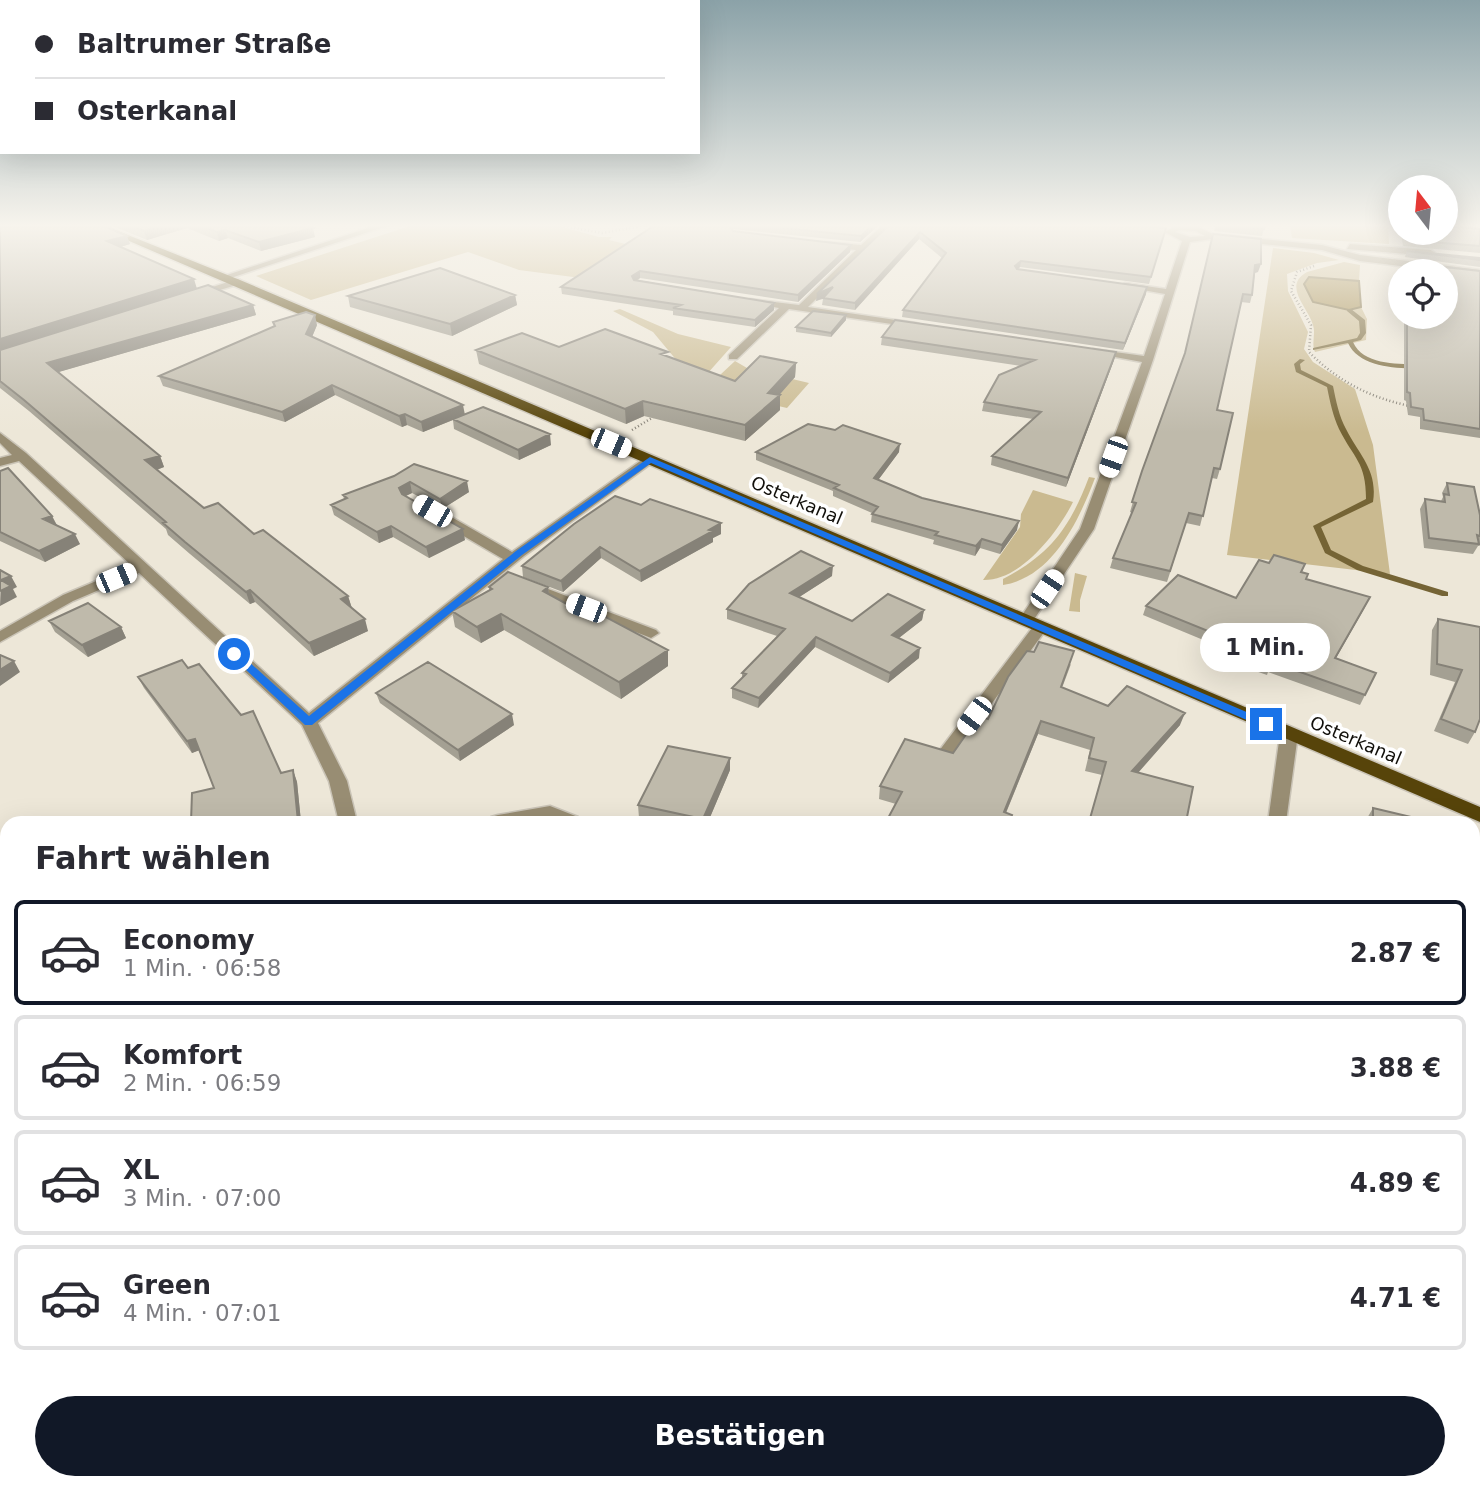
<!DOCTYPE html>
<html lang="de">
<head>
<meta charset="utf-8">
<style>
	body { margin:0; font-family:"DejaVu Sans",sans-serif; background:#f7f7f7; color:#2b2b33; height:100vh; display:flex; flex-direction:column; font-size:26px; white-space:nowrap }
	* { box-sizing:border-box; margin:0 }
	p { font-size:23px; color:#7c7c81 }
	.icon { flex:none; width:38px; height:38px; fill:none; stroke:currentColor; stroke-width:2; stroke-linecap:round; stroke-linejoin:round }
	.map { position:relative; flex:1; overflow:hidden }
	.sheet { position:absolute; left:0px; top:816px; width:1480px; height:674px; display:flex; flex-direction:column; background:#fff; border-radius:21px 21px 0 0; box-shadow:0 7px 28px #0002 }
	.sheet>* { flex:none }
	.banner { position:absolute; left:0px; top:0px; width:700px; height:154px; box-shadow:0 7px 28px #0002; display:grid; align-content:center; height:154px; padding:0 35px; background:#fff }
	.needle { width:46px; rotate:344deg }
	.controls { position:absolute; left:1388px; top:175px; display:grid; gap:14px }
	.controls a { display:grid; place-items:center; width:70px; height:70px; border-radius:50%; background:#fff; box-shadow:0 7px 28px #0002; font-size:35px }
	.end { position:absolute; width:32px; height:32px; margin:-16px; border:9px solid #1a73e8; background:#fff; box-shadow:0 0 0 4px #fff }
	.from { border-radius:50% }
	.bubble { position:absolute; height:49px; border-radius:24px; background:#fff; box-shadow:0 7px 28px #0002; font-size:23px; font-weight:600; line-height:49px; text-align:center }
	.car { position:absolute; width:21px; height:42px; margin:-21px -10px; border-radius:9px; box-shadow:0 0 5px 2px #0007; background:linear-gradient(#fff 24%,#345 0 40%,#fff 0 76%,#345 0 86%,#fff 0) }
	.banner b { display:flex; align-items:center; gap:24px; height:66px; font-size:26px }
	.banner b+b { border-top:2px solid #e1e1e2 }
	.banner i { width:18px; height:18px; background:#2b2b33 }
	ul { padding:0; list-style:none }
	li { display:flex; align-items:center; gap:21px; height:105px; margin:0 14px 10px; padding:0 21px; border:4px solid #e1e1e2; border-radius:10px }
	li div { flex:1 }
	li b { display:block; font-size:26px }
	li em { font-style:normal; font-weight:600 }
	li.selected { border-color:#111827 }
	li>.icon { width:63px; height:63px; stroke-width:1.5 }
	h2 { padding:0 35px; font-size:32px; line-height:84px }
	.button { display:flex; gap:14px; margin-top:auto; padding:14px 35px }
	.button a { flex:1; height:80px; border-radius:42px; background:#111827; color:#fff; font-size:28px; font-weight:600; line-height:80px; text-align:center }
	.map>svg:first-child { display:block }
</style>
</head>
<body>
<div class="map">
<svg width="1480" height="1489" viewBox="0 0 1480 1489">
	<rect width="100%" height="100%" fill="#ede7d8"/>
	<!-- green -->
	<path fill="#caba90" d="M413 225H555L599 237H612L609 240 638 247 581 278 519 270 468 252 311 300 256 276Z
		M1290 225H1388L1389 244 1292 238Z
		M1273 248 1314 253 1339 260 1317 263 1287 274 1288 291 1308 332 1304 349 1313 362 1355 389 1373 445 1390 574 1227 555Z
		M1344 262 1360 265 1359 281 1309 277 1304 284 1349 310 1361 307 1367 319 1366 340 1315 352C1311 343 1316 334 1313 325 1308 307 1282 286 1307 272Z
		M620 309 678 334 731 347 707 374 678 362 653 332 613 311Z
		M735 361 747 368 809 383 787 408 705 389Z
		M1089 477 1095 478C1079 520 1053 577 1003 585V579C1051 554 1070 527 1089 477Z
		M1033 490 1073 502C1058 532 1021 581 983 580L1020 527 1021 514Z
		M1075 573 1087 576 1080 600V612L1069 611Z"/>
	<!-- water -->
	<path fill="#a08848" stroke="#756435" stroke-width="2" d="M1309 277 1359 281 1361 307 1349 310 1313 302 1304 284Z"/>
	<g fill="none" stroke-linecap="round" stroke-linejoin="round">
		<!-- stream -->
		<path fill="#756435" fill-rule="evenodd" d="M1347 309H1351L1365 320 1366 333 1361 340 1353 342C1363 365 1395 363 1417 365L1420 367 1419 368C1396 369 1359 367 1348 343L1313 350V348L1357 338 1360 333 1359 321 1347 311Z
			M1300 359 1305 360 1300 364 1301 370 1333 386C1336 401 1339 416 1346 429 1359 455 1378 470 1373 502L1321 527 1331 550 1363 566 1448 592V596H1442L1357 570 1325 553 1313 526 1366 499C1366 462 1354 459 1339 429 1333 416 1330 402 1327 387L1296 372 1294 364Z"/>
		<defs>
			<path id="minor" d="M377 225H389L228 279 221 277Z
				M883 225H891L808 307 916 323 919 324V328L789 309 737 359H729V355L779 308 750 303V299L799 305 856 250 828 247 825 242 861 245Z
				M1177 225 1198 227 1213 234 1322 245 1360 255 1480 270V276L1360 261 1322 250 1212 239 1190 242 1153 360 1094 529 1031 624H1021L1018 621 1080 529 1142 362 1088 352 1093 349 1144 356 1165 294 1120 286 1125 283 1166 289 1182 241 1165 232ZM1179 230 1196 231 1205 236 1190 237 1175 232Z
				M1350 244 1431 250 1435 253 1431 256 1347 249Z
				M237 279 240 280V284L193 298 188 295Z
				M0 433 26 453 309 713 503 559 438 521V515H448L512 552 646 457 656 460 524 556 318 723 347 781 357 822H339L329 781 302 725 139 573 73 601 0 642V631L63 595 132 566 19 461 0 466V458L12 455 0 443Z
				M527 581 656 630 659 633 651 638 646 636 522 588 520 585Z
				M1040 622 1048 627 951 759H939L936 755 939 751 1035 624Z
				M1289 728 1298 734 1286 822H1268L1280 734Z
				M550 806 578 817 580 822H489L491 817 498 815Z
				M0 1383 7 1386V1442L0 1445Z
				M323 1482H359L362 1489H325Z
				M1172 1482H1202L1203 1489H1171Z"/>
			<path id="major" d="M92 225H103L240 280 1480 807V822Z"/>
		</defs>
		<!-- minor casing -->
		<use href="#minor" stroke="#cac4b7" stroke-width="3"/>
		<!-- major casing -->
		<use href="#major" stroke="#cac4b7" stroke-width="3"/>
		<!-- path -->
		<path stroke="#807c72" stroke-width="2.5" stroke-dasharray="1 2.5" stroke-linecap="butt" d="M557 225 602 233 647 225
			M1314 266 1297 272 1291 291 1311 325 1309 352C1337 381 1371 398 1410 406
			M632 430 655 416"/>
		<!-- minor -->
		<use href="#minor" fill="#988d73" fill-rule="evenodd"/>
		<!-- major -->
		<use href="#major" fill="#57440a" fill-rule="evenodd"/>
	</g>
	<!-- wall -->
	<path fill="#a4a093" d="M110 225H309L306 226 315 237 261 251 228 238 219 241 187 228 147 240Z
		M655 225H879L860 242 732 229 733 231 851 245 850 252 798 302 640 278 638 280 774 303V310L755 327 673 315V311L562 294 561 287Z
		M889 225 1166 228 1149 284 1020 267 1018 269 1146 294 1123 350 902 317 903 310 942 258 919 239 855 310 822 305 823 299 816 301Z
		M1215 225H1265L1262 236 1214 231Z
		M0 228 130 244 120 247 197 288 253 305 256 315 58 372 160 456 164 467 157 470 204 508 254 534 348 596 352 608 368 631 314 656 255 602 250 604 190 554 168 535 166 529 29 411 0 388Z
		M1480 229V253L1403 246 1401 233H1446Z
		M1213 234 1258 272 1255 273 1252 295 1250 303 1241 302 1217 410 1220 469 1217 479 1212 478 1200 526 1186 523 1167 582 1110 568 1113 558 1132 513 1130 512 1142 471 1184 356Z
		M1407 251 1480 258V267L1405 257Z
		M1409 263 1480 271V438L1420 429V417L1408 415 1406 401 1404 400V317H1446V271H1407Z
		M515 295 517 305 452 336 350 307 348 296Z
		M846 315V320L831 337 796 332V327Z
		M317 325 312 337 465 414 551 445 519 460 454 429 453 420 423 432 407 425 402 427 335 395 285 422 163 386 159 376Z
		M882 337 1114 360 1066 487 991 465 992 456 1033 419 982 411 984 402 1021 366 881 345Z
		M559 347 668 357 735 381 796 363 795 377 779 395 780 410 745 441 644 416 626 424 479 364 476 350Z
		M756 452H899L878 480 922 498 1017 530 1000 554 980 548 975 556 933 544 934 540 871 522 872 513 833 496V491L756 460Z
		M0 471 52 516 57 525 80 544 45 562 0 541Z
		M394 476 469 492 442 509 412 493 406 496 465 540 429 558 393 537 379 543 334 515 331 505 344 499 343 495Z
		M1447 483 1480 515V545L1479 546H1478L1473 554 1424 548 1420 509 1425 499 1441 501 1443 497 1442 493Z
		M641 505 721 523V534L713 538V542L641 582 601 558 563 592 523 577 522 566Z
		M1269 563 1305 564 1302 572 1306 579 1365 607 1336 658 1376 673 1360 705 1268 672 1267 675 1209 655 1213 644 1143 615 1146 606 1236 598Z
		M832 576 799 597 852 621 924 610 922 620 899 638 919 658 888 683 815 647 758 708 732 698V688L742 679V673L777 636 727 619V609Z
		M489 587H548L549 594 596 620 668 650V666L621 699 504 630 481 643 455 627 452 611 489 590Z
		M1438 619 1480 627 1475 732 1468 744 1434 731 1455 682 1430 675 1432 630Z
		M49 621 121 627 126 638 88 657 55 632Z
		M1071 664 1062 688 1108 706 1180 725 1138 773 1102 775 1085 771 1090 750 1038 734 1006 813 896 804 879 799 880 786 953 753 988 719Z
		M138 677 281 773 293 770 297 782 301 822H191L214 788 199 750 192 753 144 688Z
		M376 693 514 725 460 761 380 703Z
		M730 770 708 822H661L639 818 638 805Z
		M1373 808 1432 822H1366V820Z
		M1474 909 1480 969V1004L1474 1012Z
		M1474 1310 1480 1312V1398L1474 1396Z
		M1062 1482H1077L1073 1488Z
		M1304 1482H1440V1489H1319Z"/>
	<!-- shaded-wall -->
	<path fill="#868278" d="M165 225H186L187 228 147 240 144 231Z
		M873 225H879L860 242 861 236Z
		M313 228 315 237 261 251 259 242Z
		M225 230 228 238 219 241 217 232Z
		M920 232 919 239 855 310V303Z
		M127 236 130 244 110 250 107 241Z
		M851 245 850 252 798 302V295Z
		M1021 261 1020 267 1013 273 1015 266Z
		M1261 264 1258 272 1253 273 1255 265Z
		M640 271V278L632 283V276Z
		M194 279 197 289 0 350V339Z
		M833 287V294L816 301 817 294Z
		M1147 287 1146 294 1123 350 1125 343Z
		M515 295 517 305 452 336 450 324Z
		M774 303V310L755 327V320Z
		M253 305 256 315 52 374 47 363Z
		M315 315 317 325 309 344 306 334Z
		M846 315V320L831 337V333Z
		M1116 352 1114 360 1066 487 1068 478Z
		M796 363 795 377 774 401 780 395V410L745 441V425L768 393Z
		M332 385 335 395 285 422 282 412Z
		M643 401 644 416 626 424 625 409Z
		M463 405 465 415 423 432 421 422Z
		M405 414 407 425 402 427 399 416Z
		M550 434 551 445 519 460 518 450Z
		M900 444 899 452 873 487 874 478Z
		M160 456 164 467 150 472 145 460Z
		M467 481 469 492 442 509 440 499Z
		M410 482 412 493 401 498 399 488Z
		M52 516 57 526 43 519Z
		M1019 521 1017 530 1000 554 1002 545Z
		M721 523V534L713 538V542L641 582 640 571Z
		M391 526 393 537 379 543 377 532Z
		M463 529 465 540 429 558 426 547Z
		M75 534 80 544 45 562 39 551Z
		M982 539 980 548 975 556 976 546Z
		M600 547 601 558 563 592 561 581Z
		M833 566 832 576 790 603V593Z
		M11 576 17 587 13 589 17 597 0 606 1 580Z
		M548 587 550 602 543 591Z
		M250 590 255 602 250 604 246 592Z
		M348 596 352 609 341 599Z
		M1370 597 1365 607 1330 668 1335 658Z
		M924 610 922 620 891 644 892 635Z
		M501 614 504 630 481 643 477 627Z
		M365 619 368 631 314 656 309 643Z
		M121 627 126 638 88 657 82 645Z
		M816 637 815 647 758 708 759 698Z
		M920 648 919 658 888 683 890 673Z
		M668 650V666L621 699 619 682Z
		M14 661 20 672 0 686V670Z
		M1185 713 1180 725 1128 784 1132 771Z
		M512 714 514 725 460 761 458 750Z
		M1041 721 1038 734 1002 822 1004 812Z
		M195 739 200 750 192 753 187 741Z
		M730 758V770L708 822H704L703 819Z
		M293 770 297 782 301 822H298Z"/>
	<!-- building -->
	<path fill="#bfbaab" stroke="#868278" stroke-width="2" d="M9 225H102L127 236 107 241 194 279 0 339V228Z
		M128 225H165L144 231Z
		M198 225H304L313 228 259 242 225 230 217 232Z
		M655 225H729L733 231 851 245 798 295 640 271 632 276 634 280 774 303 755 320 673 308 681 305 561 287Z
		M751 225H873L861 236Z
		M889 225H1143L1166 228 1151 277 1021 261 1015 266 1017 269 1147 287 1125 343 903 310 946 253 920 232 855 303 823 298 833 287 817 294Z
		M1222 225H1265L1264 229Z
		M1446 225 1480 229V246L1406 240 1405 233H1446Z
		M1213 234 1261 239V264L1255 265 1252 295 1243 294 1217 410 1233 413 1220 469 1214 468 1203 516 1189 513 1170 571 1113 558 1136 503 1132 502 1142 471 1185 353Z
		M1407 251 1480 258V260Z
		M1409 263 1480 271V429L1424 420 1423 409 1411 407 1410 393 1407 392V317H1446V271H1410Z
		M440 268 515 295 450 324 348 296Z
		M208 285 253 305 47 363 160 456 145 460 204 508 218 503 254 534 263 530 348 596 341 599 365 619 309 643 250 590 246 592 185 542 163 523 166 522 24 400 0 381V350Z
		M813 311 846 315 831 333 796 327Z
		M306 312 315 315 306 334 463 405 421 422 405 414 399 416 332 385 282 412 159 376 275 326 273 322Z
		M895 320 1116 352 1068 478 992 456 1041 412 984 402 999 375 1035 360 882 337Z
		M605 329 668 352 661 354 735 381 760 356 796 363 768 393 780 395 745 425 643 401 625 409 476 350 522 333 559 347Z
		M483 407 550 434 518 450 453 419Z
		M808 424 835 430 843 425 900 444 874 478 922 498 1019 521 1002 545 982 539 976 546 935 535 938 532 872 514 878 507 834 488 839 485 756 452Z
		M414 464 467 481 440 499 410 482 399 488 402 494 463 529 426 547 391 526 377 532 331 505 347 498 343 495 394 476Z
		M8 468 52 516 43 519 75 534 39 551 0 532V471Z
		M1447 483 1474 487 1480 515V536L1477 535 1479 544 1429 538 1425 499 1445 502 1444 494 1449 495Z
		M615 496 641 505 650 499 721 523 709 530 713 531 640 571 600 547 561 581 522 566 574 524Z
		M801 551 833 566 790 593 852 621 888 594 924 610 892 635 920 648 890 673 816 637 759 698 732 688 746 674 742 673 785 629 727 609 749 584Z
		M1274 555 1305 564 1301 572 1308 574 1306 579 1370 597 1335 658 1376 673 1365 695 1272 662 1271 664 1213 645 1218 635 1146 606 1178 575 1236 598 1259 560 1269 563Z
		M0 570 11 576 1 580 11 586 0 591Z
		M508 572 548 587 543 591 596 620 604 616 668 650 619 682 501 614 477 627 452 611 492 589 489 587Z
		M88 603 121 627 82 645 49 621Z
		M1438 619 1480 627V719L1475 732 1441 719 1462 670 1437 664Z
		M1039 642 1074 651 1061 687 1108 706 1127 686 1185 713 1132 771 1193 787 1186 822H1089L1106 762 1089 758 1094 738 1041 721 1004 812 1012 815 1009 822H886L902 792 880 786 905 739 953 753 979 716 988 719 1008 677 1027 651 1034 652Z
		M0 655 14 661 0 670Z
		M182 660 188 668 199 664 241 715 253 711 281 773 293 770 298 822H191L192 793 214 788 195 739 187 741 138 677Z
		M428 662 512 714 458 750 376 693Z
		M668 746 730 758 703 819 638 805Z
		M1373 808 1432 822H1373Z
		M1474 909H1476L1480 969V1001L1474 999Z
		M7 1155V1226L0 1221V1161Z
		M1474 1310 1480 1312V1384L1474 1381Z
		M7 1470V1482H267L278 1489H0V1479Z
		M961 1482H1033L1031 1489H960Z
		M1328 1482H1440V1489H1344Z"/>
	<!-- sky -->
	<linearGradient id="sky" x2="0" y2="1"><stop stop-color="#8ba2a8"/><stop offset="0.52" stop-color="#f7f4ed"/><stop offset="1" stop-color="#f7f4ed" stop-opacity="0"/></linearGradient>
	<rect width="1480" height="433" fill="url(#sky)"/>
	<!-- route -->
	<path fill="#1a73e8" d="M650 457 1270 722 1272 724 1263 727 651 463 522 555 312 725H305L229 654 237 651 309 716 516 551Z"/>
	<g text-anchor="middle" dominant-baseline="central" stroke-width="7" stroke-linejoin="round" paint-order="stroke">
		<!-- far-street labels -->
		<g font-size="18" fill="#110f0a" stroke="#fff">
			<text transform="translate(797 500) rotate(23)">Osterkanal</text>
			<text transform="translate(1356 740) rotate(23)">Osterkanal</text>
		</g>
	</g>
</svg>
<div class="controls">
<a><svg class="needle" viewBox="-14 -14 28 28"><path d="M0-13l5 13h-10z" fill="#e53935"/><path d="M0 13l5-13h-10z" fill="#7c7c81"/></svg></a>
<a><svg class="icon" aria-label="locate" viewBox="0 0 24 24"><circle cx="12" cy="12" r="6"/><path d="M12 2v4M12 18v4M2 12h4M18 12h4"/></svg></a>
</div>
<i class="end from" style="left:234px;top:654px"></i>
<i class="end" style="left:1266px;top:724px"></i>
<div class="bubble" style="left:1200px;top:623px;width:130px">1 Min.</div>
<i class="car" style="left:611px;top:443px;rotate:113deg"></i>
<i class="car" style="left:1113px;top:457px;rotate:200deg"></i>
<i class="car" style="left:432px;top:511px;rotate:300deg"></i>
<i class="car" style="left:116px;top:578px;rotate:67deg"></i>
<i class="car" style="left:1047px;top:589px;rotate:34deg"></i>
<i class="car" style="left:586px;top:608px;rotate:291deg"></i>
<i class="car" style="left:974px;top:716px;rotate:217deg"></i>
<div class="banner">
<b><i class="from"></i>Baltrumer Straße</b>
<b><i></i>Osterkanal</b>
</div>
<section class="sheet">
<h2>Fahrt wählen</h2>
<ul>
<li class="selected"><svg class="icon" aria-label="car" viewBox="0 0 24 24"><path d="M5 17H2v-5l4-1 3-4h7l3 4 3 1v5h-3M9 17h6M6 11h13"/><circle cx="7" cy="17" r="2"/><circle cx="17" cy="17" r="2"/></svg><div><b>Economy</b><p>1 Min. · 06:58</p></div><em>2.87 €</em></li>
<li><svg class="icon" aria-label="car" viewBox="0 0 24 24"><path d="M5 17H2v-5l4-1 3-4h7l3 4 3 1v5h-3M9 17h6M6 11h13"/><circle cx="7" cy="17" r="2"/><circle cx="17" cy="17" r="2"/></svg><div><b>Komfort</b><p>2 Min. · 06:59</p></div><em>3.88 €</em></li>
<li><svg class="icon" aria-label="car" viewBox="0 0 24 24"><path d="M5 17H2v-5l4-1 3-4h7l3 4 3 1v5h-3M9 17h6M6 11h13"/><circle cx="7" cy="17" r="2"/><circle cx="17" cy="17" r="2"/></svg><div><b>XL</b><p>3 Min. · 07:00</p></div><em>4.89 €</em></li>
<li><svg class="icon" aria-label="car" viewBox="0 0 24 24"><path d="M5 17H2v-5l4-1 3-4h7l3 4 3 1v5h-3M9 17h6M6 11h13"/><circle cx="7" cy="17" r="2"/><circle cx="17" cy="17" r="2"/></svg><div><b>Green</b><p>4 Min. · 07:01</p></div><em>4.71 €</em></li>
</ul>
<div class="button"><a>Bestätigen</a></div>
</section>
</div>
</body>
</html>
